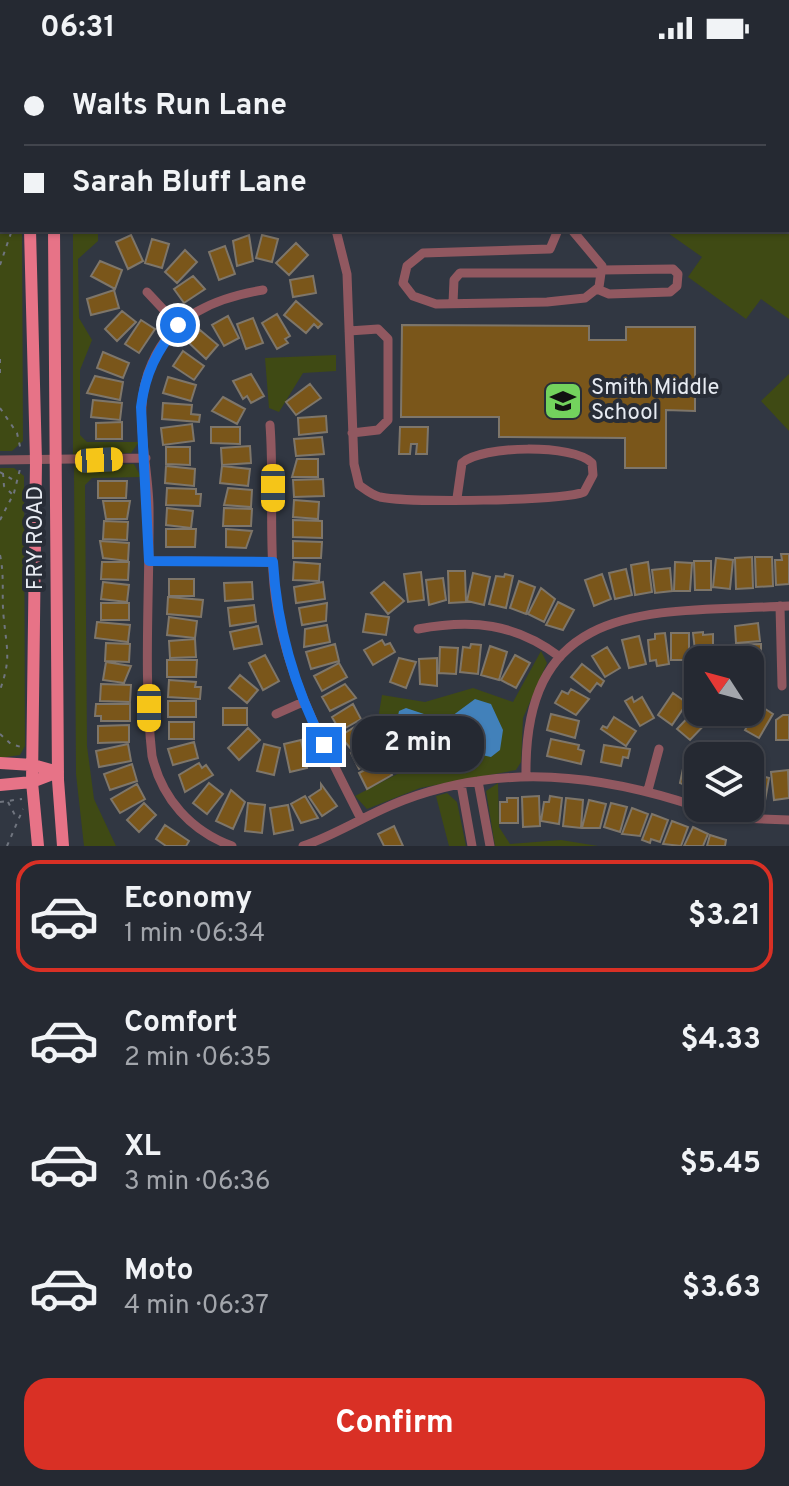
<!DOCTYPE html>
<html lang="en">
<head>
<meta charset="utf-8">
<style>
	body { margin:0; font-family:Overpass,sans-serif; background:#2d313a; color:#f1f3f6; height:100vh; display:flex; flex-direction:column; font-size:30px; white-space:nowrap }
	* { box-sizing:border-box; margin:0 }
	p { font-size:26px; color:#a3a6ac }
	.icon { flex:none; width:44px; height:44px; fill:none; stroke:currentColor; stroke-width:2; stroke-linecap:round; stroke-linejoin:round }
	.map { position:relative; height:790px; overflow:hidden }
	.side { display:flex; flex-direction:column; background:#252932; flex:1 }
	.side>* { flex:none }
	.guide { position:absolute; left:0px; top:0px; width:790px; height:176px; box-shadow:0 2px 6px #0004,0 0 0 2px #42454d; display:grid; align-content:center; height:176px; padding:0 24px; background:#252932 }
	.needle { width:52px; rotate:306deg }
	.tools { position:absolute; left:684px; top:590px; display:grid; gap:16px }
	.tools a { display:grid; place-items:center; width:80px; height:80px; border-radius:16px; background:#252932; box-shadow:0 2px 6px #0004,0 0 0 2px #42454d; font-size:40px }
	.end { position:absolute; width:36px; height:36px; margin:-18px; border:10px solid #1a73e8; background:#fff; box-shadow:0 0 0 4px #fff }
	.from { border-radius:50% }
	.bubble { position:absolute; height:56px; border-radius:24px; background:#252932; box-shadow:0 2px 6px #0004,0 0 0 2px #42454d; font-size:26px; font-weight:700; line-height:56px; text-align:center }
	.car { position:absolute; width:24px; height:48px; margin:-24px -12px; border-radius:10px; box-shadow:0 0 6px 2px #0007; background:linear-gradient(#f5c518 24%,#345 0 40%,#f5c518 0 76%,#345 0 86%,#f5c518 0) }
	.guide b { display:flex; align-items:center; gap:28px; height:76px; font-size:30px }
	.guide b+b { border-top:2px solid #42454d }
	.guide i { width:20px; height:20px; background:#f1f3f6 }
	ul { padding:14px 0 0; list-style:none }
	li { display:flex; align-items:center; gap:24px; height:112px; margin:0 16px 12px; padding:0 8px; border:4px solid transparent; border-radius:24px }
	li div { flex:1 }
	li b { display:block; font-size:30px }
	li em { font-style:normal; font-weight:700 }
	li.selected { border-color:#d93025 }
	li>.icon { width:72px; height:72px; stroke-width:1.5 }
	.action { display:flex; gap:16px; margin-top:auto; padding:16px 24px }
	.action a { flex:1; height:92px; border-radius:24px; background:#d93025; color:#fff; font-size:32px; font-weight:700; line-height:92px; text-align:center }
	.status { display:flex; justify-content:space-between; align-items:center; height:56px; padding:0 40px; background:#252932; direction:ltr }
	.status svg { height:22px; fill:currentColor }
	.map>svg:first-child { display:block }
</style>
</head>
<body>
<div class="status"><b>06:31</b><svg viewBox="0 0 49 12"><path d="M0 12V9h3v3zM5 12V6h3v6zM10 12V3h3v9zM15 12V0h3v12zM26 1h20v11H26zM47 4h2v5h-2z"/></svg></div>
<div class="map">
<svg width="789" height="790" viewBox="0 0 789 790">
	<rect width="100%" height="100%" fill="#313742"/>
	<!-- green -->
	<path fill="#3f4a14" d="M789 125V263L761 243 746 263 688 221 702 201 668 177 671 174H788Z
		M0 156 2 174H22L23 385 12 395H0Z
		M73 174H98V185L78 203 79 262 92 284 80 314V379L87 386H139L131 397 73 399Z
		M336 299V315L303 317 279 356 269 352 265 302Z
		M789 318V375L761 345Z
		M134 408 141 421 92 422 85 429 87 690 94 743 116 790H84L76 718 74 410Z
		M0 412H14L24 420 25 690 20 699 0 702Z
		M541 595 547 607 523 662 521 706 516 714 420 732 367 753 355 740 405 714 406 707 379 657 382 639 425 646 473 632 513 646Z
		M498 727 499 771 510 788 561 784 598 790H495L486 735Z
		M447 737 457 746 466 790H449L436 740Z"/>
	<!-- water -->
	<path fill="#4281ba" d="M475 643 491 648 503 674 500 694 491 701 454 693C446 697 439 705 431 707 416 709 403 679 396 669L399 655 406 652 439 663 452 660Z"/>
	<!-- building -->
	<path fill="#7a561a" stroke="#7e766a" stroke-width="2" d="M237 0H362V2H237Z
		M131 179 143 205 128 213 116 186Z
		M249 179 253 205 237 210 233 185Z
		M262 179 278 183 272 206 256 202Z
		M152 183 169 188 162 212 145 207Z
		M296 187 308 199 289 219 276 207Z
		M225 190 235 218 219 224 209 196Z
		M185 194 197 206 177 227 165 216Z
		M100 205 122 214 115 233 91 220Z
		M193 220 205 233 184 247 174 233Z
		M313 220 316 237 293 241 290 224Z
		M114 234 119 252 91 259 87 243Z
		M296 245 322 268 318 272 314 268 306 277 284 259Z
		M122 255 136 266 117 285 105 273Z
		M277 258 290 280 285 283 288 287 277 293 262 267Z
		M228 260 239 282 224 290 212 269Z
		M253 262 263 287 246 293 237 268Z
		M141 264 155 273 139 297 125 288Z
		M402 269 589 270V284H626V271H695V355L666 354V412H625V382L499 381V361H401Z
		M200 274 218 289 206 303 189 287Z
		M183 295 204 310 194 324 173 310Z
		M103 296 129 307 123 322 97 312Z
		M251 318 264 340 251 347 247 340 243 343 233 325Z
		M95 320 123 326 120 344 87 337Z
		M168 321 196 329 191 345 163 337Z
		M310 328 321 342 296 359 286 346Z
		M223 341 245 353 237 368 212 355Z
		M93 344 122 347 120 364 91 361Z
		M163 347 192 349 191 358 200 359 199 366 162 363Z
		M326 360 327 376 299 379 298 362Z
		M122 366V383H96V367Z
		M192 368 194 385 163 389 161 372Z
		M211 371H240V388L211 387Z
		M400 371H428L427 398H416L417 388H411L410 398H399Z
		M322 381 324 398 296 400 294 383Z
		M250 390 251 407 222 409 221 392Z
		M166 391H190V409L166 408Z
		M297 403H318V421H292Z
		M166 410 195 413 194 430 165 427Z
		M222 410 250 413 248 430 220 427Z
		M323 423 324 440 294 441 293 424Z
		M98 425H127L126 442H98Z
		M167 432 196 433V438H201L200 450 166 449Z
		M228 432 252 434 251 451 224 449Z
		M294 444 319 446 318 463 293 461Z
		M103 445H130L127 463H106Z
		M167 452 193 455 191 472 166 469Z
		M224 452 252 453 251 470H223Z
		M293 464 322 465V482L293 481Z
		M104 465 128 466 127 484 103 483Z
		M166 473H196L195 491H166Z
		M226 473 252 475 246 492 226 491Z
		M100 485 129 487 128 505 103 502Z
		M293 485 322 486 321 502H293Z
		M781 498H789V528L776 529 775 504H782Z
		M752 501 753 532 736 533 735 502Z
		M755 501H772L773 530 756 531Z
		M716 502 733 504 730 533 713 531Z
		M694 505H711V534H695Z
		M102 506H129L128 524 101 523Z
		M294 506 320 508 319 525 293 524Z
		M648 506 652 536 635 539 631 509Z
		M675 506 692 507 690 535H674Z
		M670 512 672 535 655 537 652 514Z
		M626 513 632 539 615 543 609 517Z
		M448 515H465L466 546 449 547Z
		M421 516 424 544 408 546 404 518Z
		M473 517 490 521 484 549 467 545Z
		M505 518 513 520 506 552 489 548 496 520 504 521Z
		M602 518 611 543 594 550 585 524Z
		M443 522 446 544 429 549 426 524Z
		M169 523H194V540H169Z
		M519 525 535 531 526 558 510 552Z
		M103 526 129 529 127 546 101 543Z
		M252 526 253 543 225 545 224 527Z
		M323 526 325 543 296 547 294 531Z
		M384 526 404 545 388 558 371 537Z
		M541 532 555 543 544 566 528 558Z
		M168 541 203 544 201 561 167 558Z
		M558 546 574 554 563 574 546 569Z
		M101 547H129V564H101Z
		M327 547 326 565 302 569 299 552Z
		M254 549 256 566 230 570 228 552Z
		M366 558 389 561 386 579 363 576Z
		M169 561 197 565 195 582 167 579Z
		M97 566 130 569 128 586 95 582Z
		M758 567 760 585 736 587 735 570Z
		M327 569 330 586 304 591 305 573Z
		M258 570 262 588 234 593 230 576Z
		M703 576V579L713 578V602L696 603 693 577Z
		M665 577 669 608 657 610 656 604 650 605 648 584 655 583V578Z
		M671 577H689V604H671Z
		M639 580 646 608 629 612 622 584Z
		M195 583 196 601 170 602 169 585Z
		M382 584 385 589 390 587 395 596 373 609 364 594Z
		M106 587 130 588 129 606 105 605Z
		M335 588 339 605 311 613 306 596Z
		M471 588 481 589 478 618 460 616 463 591 470 592Z
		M761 588V605L726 603 731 589Z
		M490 590 507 596 499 624 481 619Z
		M440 591 458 592 456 618 439 617Z
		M607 591 620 612 605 621 592 600Z
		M265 599 279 625 263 634 249 607Z
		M515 599 530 607 516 632 501 624Z
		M399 602 416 606 406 632 390 626Z
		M437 602V630L420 628 419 603Z
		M167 604H197L196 621H167Z
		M106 606 131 610 124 627 103 624Z
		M339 607 347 621 322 635 314 620Z
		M582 608 604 625 601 630 597 627 590 636 571 621Z
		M240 619 258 634 247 647 229 632Z
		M169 624 196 626 195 631H201L200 643 168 641Z
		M101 628 131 629 130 646 100 645Z
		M345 628 356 642 330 655 322 641Z
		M571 633 589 643 576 659 555 647 562 635 568 638Z
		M673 637 687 647 672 669 658 659Z
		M632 641 634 646 642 641 654 662 640 670 625 645Z
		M168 645H196V661H168Z
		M96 648H130V665H101V660H95Z
		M353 648 361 663 340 675 332 661Z
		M759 649 773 658 759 682 745 674Z
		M223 652H247V669H223Z
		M696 653 709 664 690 684 677 673Z
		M551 658 579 665 575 682 547 674Z
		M783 659H789V684H776V664Z
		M614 661 636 675 626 690 601 673 603 670 607 672Z
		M169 666H194V683H169Z
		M363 666 372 681 351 693 340 680Z
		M129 669V686L98 687V670Z
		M248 672 260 684 239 704 228 692Z
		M377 683 385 699 359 713 351 697Z
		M551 683 579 689 578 693 584 695 581 708 547 700Z
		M301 684 307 712 290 716 284 688Z
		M194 686 198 702 173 709 168 693Z
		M128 688 131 705 99 711 96 695Z
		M264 688 280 692 274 719 257 715Z
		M691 688 717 690 716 697 722 700H698V706H690Z
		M604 689 630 693 628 702 623 701 621 710 601 706Z
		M383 704 392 719 367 733 359 717Z
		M199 707 202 712 206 709 213 719 185 736 179 719Z
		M132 708 137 725 110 734 104 718Z
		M684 708 698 714V735L680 727Z
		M788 714 789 742 774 744 771 716Z
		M750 717 769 722 765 745 750 743Z
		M209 727 223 738 207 758 193 747Z
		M137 728 145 743 120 757 111 743Z
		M321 728 337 750 322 760 309 741 321 733Z
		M231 734 245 746 233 773 216 765Z
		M305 740 318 762 301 767 291 748Z
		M539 740 540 770 523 771 522 741Z
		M550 740 562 742 559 768 541 765 544 746H549Z
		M507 742H518V767H500V746H507Z
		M566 742 583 744 581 772 563 770Z
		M589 744 606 748 600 772H582Z
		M144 747 156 759 139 776 127 764Z
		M248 747 265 749 262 777 245 775Z
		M611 747 627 751 620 776 604 771Z
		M288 749 293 774 274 778 270 752Z
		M632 752 648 758 640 780 622 778Z
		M652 758 668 764 660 786 651 783 650 787 642 784Z
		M672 765 688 771 681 790 663 788Z
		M165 769 189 785 186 790H166L156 783Z
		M394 770 403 790H384L378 778Z
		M693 771 708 778 703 790H684Z
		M710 779 726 784 725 790H707Z"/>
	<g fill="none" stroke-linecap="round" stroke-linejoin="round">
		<!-- path -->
		<path stroke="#70757f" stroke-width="2" stroke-dasharray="4 6" stroke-linecap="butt" d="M0 74 2 79
			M0 209 12 174
			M0 303V318
			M0 352 17 377 21 395
			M0 416 15 425
			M3 417 4 430 12 438
			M0 464 14 437 20 413
			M0 499C5 522 1 541 4 564 7 595 11 603 0 634
			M0 678 11 688 21 691
			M0 746 22 743
			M8 746 17 763
			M7 790 23 753"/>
		<!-- minor -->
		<path stroke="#915860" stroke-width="9" d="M368 0V2
			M723 2 724 0
			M749 2 750 0
			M772 2 773 0
			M788 48 789 46
			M788 109H789
			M0 130H2
			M0 148H2
			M336 174 347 218 354 408 359 429C366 434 372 439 380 441 407 447 561 445 584 436L593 419 592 407C574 388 481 389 462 407L457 442
			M558 174 550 193 423 197 407 210 403 227 413 240 436 248 547 246 585 242 599 231 602 210 572 174
			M597 233 609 238 670 236 677 230 678 218 673 213 602 214
			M147 236 178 269
			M453 247 454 224 460 217H601
			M349 275 378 273 388 283V364L378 374 352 377
			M270 369C274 422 269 476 274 529 282 615 323 687 361 763
			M0 404 146 402
			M149 505 273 506
			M780 550 782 630
			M418 573C472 563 515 567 560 601
			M276 658 303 646
			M526 719C524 539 655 557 789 550
			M478 725 490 790
			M461 728 472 790
			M648 734 659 693
			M700 752 736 762 789 764
			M232 790C191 775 162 743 152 700 143 619 150 533 149 451 148 403 131 352 152 307 173 259 215 242 263 234
			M303 790C338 778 369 757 404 744 503 707 600 718 698 751"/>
		<!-- major -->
		<path stroke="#e77387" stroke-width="12" d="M28 0V2
			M52 0V2
			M30 174 36 405 32 726 38 790
			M54 174 58 724 63 790
			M0 707 33 709 58 716
			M0 729 32 726 58 716"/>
	</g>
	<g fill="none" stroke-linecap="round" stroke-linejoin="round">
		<!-- route -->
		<path stroke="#1a73e8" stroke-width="10" d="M178 269C157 294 145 318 141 351L149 505 273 506C277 572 294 631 324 689"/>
	</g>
	<!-- icons -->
	<defs>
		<symbol id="school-square" viewBox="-11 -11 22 22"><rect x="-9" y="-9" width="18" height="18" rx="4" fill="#73d25d" stroke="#282d37"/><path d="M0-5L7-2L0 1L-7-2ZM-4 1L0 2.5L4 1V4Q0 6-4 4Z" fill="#111"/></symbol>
	</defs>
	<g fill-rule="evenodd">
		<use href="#school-square" x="541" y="323" width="44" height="44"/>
	</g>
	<g text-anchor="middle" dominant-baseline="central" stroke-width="8" stroke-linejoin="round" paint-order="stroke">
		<!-- poi labels -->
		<g font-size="22" fill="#e7ebf2" stroke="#282d37" text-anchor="start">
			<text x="591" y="332">Smith Middle<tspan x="591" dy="25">School</tspan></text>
		</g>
		<!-- street labels -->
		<g font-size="22" fill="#e7ebf2" stroke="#282d37">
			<text transform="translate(36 482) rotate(-90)">FRY ROAD</text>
		</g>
	</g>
</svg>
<div class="tools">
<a><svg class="needle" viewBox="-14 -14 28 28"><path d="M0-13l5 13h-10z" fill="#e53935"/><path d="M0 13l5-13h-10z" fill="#a3a6ac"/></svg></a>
<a><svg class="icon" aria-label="layers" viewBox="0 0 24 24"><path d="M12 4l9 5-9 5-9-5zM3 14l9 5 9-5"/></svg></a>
</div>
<i class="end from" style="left:178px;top:269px"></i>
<i class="end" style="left:324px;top:689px"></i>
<div class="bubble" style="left:352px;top:660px;width:132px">2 min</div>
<i class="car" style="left:99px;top:404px;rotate:87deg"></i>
<i class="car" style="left:273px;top:432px;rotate:180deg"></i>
<i class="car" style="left:149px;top:652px;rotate:180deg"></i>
<div class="guide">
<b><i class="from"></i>Walts Run Lane</b>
<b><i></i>Sarah Bluff Lane</b>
</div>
</div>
<section class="side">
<ul>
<li class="selected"><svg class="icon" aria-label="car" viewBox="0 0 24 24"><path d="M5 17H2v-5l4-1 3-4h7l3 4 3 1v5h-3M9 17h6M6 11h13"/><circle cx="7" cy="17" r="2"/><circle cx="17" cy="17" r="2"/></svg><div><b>Economy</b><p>1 min · 06:34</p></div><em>$3.21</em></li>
<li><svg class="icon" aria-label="car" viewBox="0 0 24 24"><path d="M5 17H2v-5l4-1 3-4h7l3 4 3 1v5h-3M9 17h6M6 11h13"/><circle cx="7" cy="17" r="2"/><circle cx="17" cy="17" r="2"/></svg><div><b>Comfort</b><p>2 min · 06:35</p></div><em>$4.33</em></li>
<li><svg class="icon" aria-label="car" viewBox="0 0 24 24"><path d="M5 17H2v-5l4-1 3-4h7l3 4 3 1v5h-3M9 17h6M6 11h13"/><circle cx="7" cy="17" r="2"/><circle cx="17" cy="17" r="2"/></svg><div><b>XL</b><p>3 min · 06:36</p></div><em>$5.45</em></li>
<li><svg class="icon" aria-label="car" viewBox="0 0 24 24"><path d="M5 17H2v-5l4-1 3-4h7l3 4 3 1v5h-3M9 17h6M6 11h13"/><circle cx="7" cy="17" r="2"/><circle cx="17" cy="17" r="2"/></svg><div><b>Moto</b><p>4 min · 06:37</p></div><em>$3.63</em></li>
</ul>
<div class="action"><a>Confirm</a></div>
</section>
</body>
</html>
